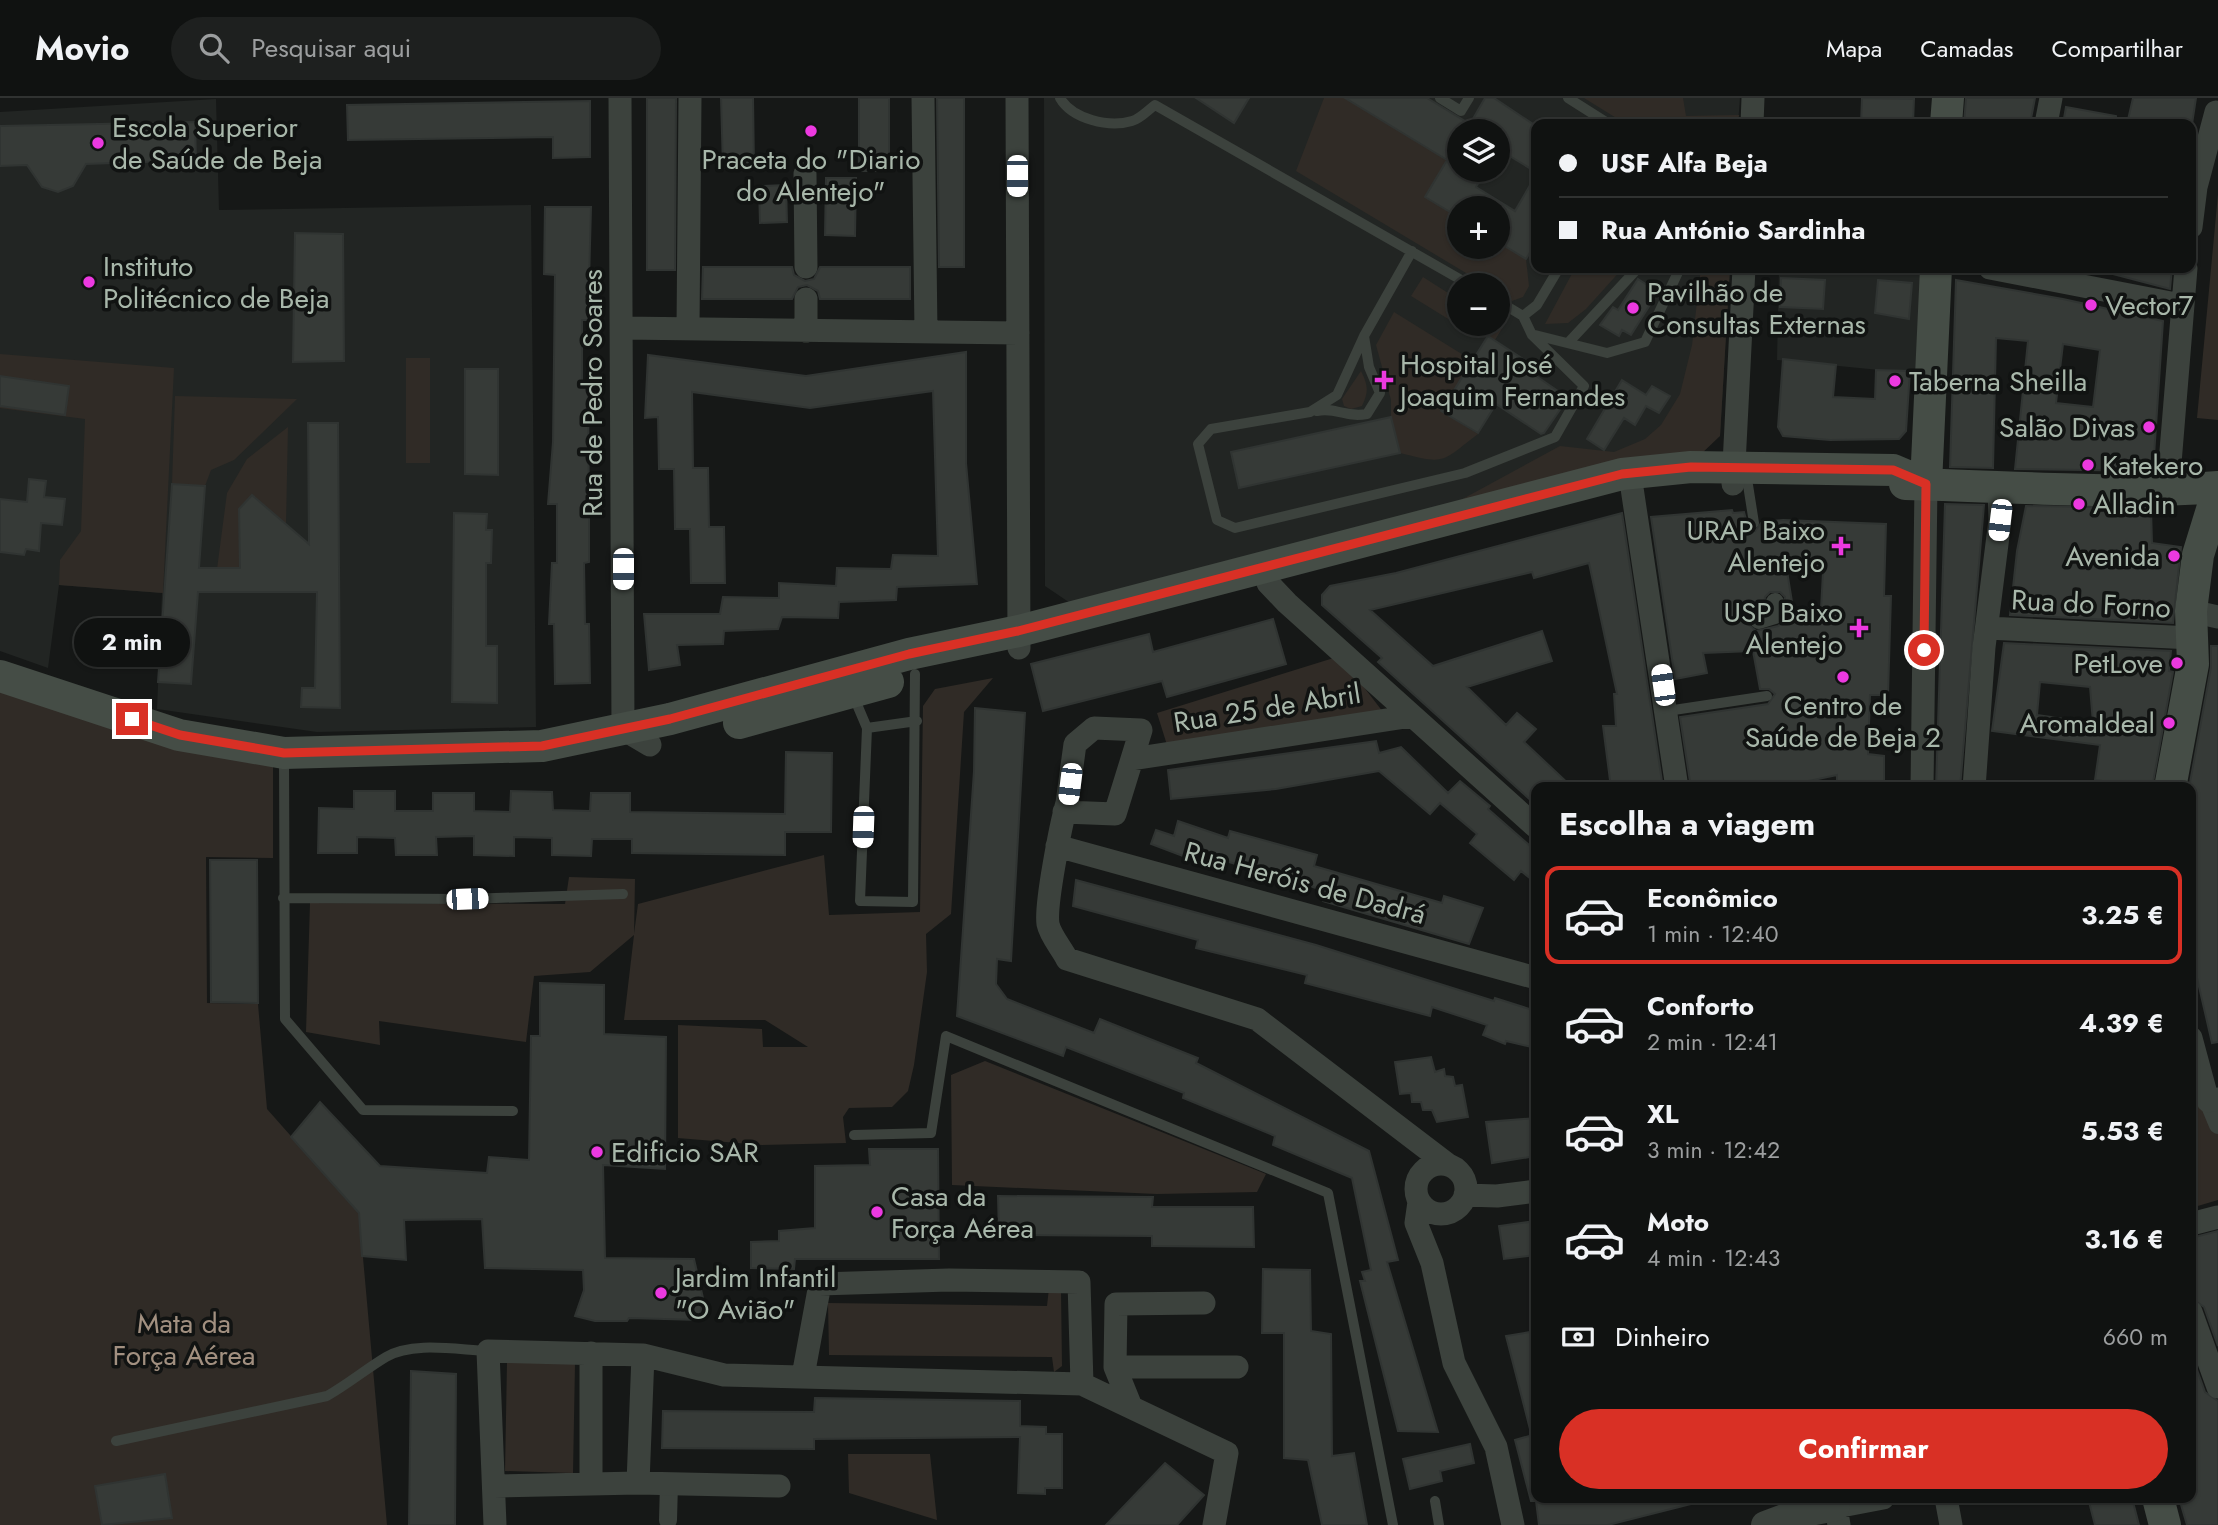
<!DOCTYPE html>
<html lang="pt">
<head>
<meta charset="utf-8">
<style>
	body { margin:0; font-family:Jost,sans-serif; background:#1e201f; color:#f1f3f6; height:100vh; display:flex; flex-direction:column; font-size:26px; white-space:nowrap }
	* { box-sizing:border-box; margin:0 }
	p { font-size:23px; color:#9c9e9f }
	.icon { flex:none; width:38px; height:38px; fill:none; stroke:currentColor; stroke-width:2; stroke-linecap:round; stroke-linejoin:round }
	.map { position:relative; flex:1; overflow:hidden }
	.details { position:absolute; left:1531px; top:684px; width:665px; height:721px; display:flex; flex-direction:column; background:#101211; border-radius:14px; box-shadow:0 2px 5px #0004,0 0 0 2px #303231 }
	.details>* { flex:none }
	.banner { position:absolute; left:1531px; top:21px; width:665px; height:154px; border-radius:14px; box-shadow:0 2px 5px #0004,0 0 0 2px #303231; display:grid; align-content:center; height:154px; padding:0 28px; background:#101211 }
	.controls { position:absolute; left:1447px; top:21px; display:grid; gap:14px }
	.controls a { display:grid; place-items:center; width:63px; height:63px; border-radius:50%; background:#101211; box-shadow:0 2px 5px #0004,0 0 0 2px #303231; font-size:35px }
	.end { position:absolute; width:32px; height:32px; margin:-16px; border:9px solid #d93025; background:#fff; box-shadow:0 0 0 4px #fff }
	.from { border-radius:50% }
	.bubble { position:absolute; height:49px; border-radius:24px; background:#101211; box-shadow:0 2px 5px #0004,0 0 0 2px #303231; font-size:23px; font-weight:700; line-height:49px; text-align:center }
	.car { position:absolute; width:21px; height:42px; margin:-21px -10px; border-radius:9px; box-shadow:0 0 5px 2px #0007; background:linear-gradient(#fff 24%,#345 0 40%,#fff 0 76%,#345 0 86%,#fff 0) }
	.banner b { display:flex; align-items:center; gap:24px; height:66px; font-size:26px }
	.banner b+b { border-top:2px solid #303231 }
	.banner i { width:18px; height:18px; background:#f1f3f6 }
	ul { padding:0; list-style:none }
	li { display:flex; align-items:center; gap:21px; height:98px; margin:0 14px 10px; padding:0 14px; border:4px solid transparent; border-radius:14px }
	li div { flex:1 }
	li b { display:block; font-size:26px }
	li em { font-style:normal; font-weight:700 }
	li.selected { border-color:#d93025 }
	li>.icon { width:63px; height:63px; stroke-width:1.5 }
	h2 { padding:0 28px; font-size:32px; line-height:84px }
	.pay { display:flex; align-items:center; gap:18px; height:77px; padding:0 28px; font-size:26px }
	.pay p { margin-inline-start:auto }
	.button { display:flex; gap:14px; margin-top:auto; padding:14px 28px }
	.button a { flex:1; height:80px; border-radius:42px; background:#d93025; color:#fff; font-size:28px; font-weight:700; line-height:80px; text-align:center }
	header { display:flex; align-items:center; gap:42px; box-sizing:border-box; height:98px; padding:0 35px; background:#101211; border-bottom:2px solid #303231 }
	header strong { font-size:33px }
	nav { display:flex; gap:38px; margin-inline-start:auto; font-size:24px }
	.search { width:490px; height:63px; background:#1e201f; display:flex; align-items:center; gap:18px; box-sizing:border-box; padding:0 24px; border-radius:38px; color:#9c9e9f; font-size:26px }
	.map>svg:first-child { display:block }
</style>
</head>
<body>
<header>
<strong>Movio</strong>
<div class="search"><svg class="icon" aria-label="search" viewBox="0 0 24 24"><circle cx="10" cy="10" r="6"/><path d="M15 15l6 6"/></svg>Pesquisar aqui</div>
<nav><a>Mapa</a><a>Camadas</a><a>Compartilhar</a></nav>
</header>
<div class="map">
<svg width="2218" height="1427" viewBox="0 0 2218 1427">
	<rect width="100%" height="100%" fill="#161817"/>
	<!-- built -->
	<path fill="#222523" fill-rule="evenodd" d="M1044 0H1740L1738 26H1536V170H1730L1720 338 1076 509 1045 488ZM1460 33H1498V72H1460ZM1460 110H1498V149H1460ZM1460 187H1498V226H1460Z
		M216 1 219 112 531 107 536 629 317 634 157 611 162 495 59 487 48 570 0 553V14Z
		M1779 170H1921L1920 276 1777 262Z"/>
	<!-- green -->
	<path fill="#302b26" d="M1324 0H1345L1447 62 1425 99 1459 120 1460 149H1498V144L1526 161 1529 188 1523 199 1512 203 1498 194V187H1486L1296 73Z
		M1584 0H1683L1686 18 1739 17 1738 26H1626Z
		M2218 96V322L2197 320Z
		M1575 170H1623L1586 211 1568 225 1545 226Z
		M1701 170H1730L1720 338 1699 358 1446 410 1560 348 1614 354 1645 341 1661 327 1680 296 1692 247Z
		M1423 179 1459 202 1460 226H1498L1503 229 1495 242 1483 235 1479 240 1411 198Z
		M1394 214 1473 263 1442 313 1478 336C1441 364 1447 367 1400 355L1391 319V302L1376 247Z
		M0 256 174 270 163 495 59 487 60 462 81 433 85 321 0 310Z
		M406 260H430V365H406Z
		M1361 273C1368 287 1369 294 1362 308L1351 311 1344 308 1342 301Z
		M175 298 297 301 234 362 211 372 205 388 172 386Z
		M288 329 286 426 252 397 239 411 240 470H226V494H214L227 395 247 361Z
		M1340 558 1383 614 1167 647 1157 615Z
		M993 580 964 614 951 816 926 836 927 874 914 967 908 993 892 1009 849 1010 843 1019 846 1045 762 1047 678 1040V927L762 931 763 949H808L765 922H624L634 837 590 874 534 878 526 944 379 923 380 947 306 934 310 805 565 806 569 779 635 781 634 836 638 806 824 757 829 817 920 814 923 608 935 591Z
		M0 587 273 664V760L206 759 207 905 258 906 267 1011 359 1115 387 1427H0Z
		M2191 947 2218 1028V1102L2191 1110Z
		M985 963 1266 1076 1257 1094 1157 1096 952 1087 951 977Z
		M1049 1190 1061 1192 1062 1268 1054 1274 1052 1259 829 1257 828 1205 1047 1208Z
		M507 1264 575 1266 573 1375 505 1373Z
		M848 1356H930L937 1422 849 1395Z"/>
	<!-- building -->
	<path fill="#363a37" stroke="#303432" stroke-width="2" fill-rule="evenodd" d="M647 0H676L675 172H647Z
		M721 0H753L754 69 723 70Z
		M859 0H889V73H859Z
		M937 0H964V169H939Z
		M1196 0H1249L1234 25Z
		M1345 0H1427L1470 26 1485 0H1494L1536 28V74L1498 51V33H1460V72H1486L1476 89 1515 113 1536 77V145L1526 161 1498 144V110H1460V120L1425 99 1447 62Z
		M1862 0 1914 1 1913 26H1861Z
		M1966 0H2035L2030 26H1964Z
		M2133 0H2196L2192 26H2127Z
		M590 3V59L553 60V39L348 42 347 7Z
		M2066 9 2116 18V26H2063Z
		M195 24 196 62 86 66 73 88 58 94 42 89 27 67 0 68V28Z
		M826 80H856L855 138 825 137Z
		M786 87 787 124 760 125 759 88Z
		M545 109H591L588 222H582V283H588L589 421V464L584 465 585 526H589L590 585 555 586 554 526H549L552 465H557V406H548L553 344 555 177 544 176Z
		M295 135 343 136 344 263 293 264Z
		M703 169H792L794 177 805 183 814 181 820 169H910V201H820L818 193 807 187 798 189 792 201H702Z
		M2110 170H2172L2170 191 2109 175Z
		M1781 180 1825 182 1823 211 1780 209Z
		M1638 181 1658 194 1631 237 1622 232 1619 238 1600 227 1613 209 1618 212Z
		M1878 182 1912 185 1909 221 1875 215Z
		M1956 182 2063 201 2163 223 2153 373 2015 371 2028 243 1996 240 1993 370 1950 369ZM2063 246 2100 252 2093 309 2056 305Z
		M1488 238 1529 265 1526 271 1568 300 1544 335 1541 336 1496 306 1478 335 1441 313Z
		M966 254V365L977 486 897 489 896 502 839 504 838 520 782 519 778 531 724 533 723 546 677 547 680 567 649 572 644 516H720L723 499 779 500V485L836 488 837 470 891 471 893 457 938 458 933 293 810 310 692 294 693 370H708L709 429H724L725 485H691L690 431H675L674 371H659L658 319 645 320 648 257 806 278Z
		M1783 261 1836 267 1833 299 1875 301 1876 272 1910 273 1906 333 1899 341 1830 342 1783 338 1778 329Z
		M465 271H498V377L465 376Z
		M0 278 69 288 65 317 0 308Z
		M1622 282 1646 297 1652 288 1670 298 1659 315 1646 308 1635 327 1624 320 1604 352 1587 341Z
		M1391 319 1400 355 1239 390 1231 354Z
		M308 325H338L340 610 301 609 302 590H315L317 494H198L191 586 158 584 172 386 205 388 199 470H240L239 411 252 397 309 446Z
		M29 381 46 383 44 399 65 401 62 427 41 425 39 453 26 451 24 457 0 454V401L27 404Z
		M1945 406 1984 407 1960 690H1936Z
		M2026 408 2151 410 2152 445 2181 449 2173 525 2010 517 2017 453Z
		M1732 412 1733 415 1744 414 1748 429 1755 433 1762 424 1783 422 1886 426 1884 498H1891L1888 597H1870L1868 656 1884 658V690H1837V677L1776 690H1691L1680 619 1768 606 1775 596 1769 591H1760L1753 553 1703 555 1707 575 1675 581 1651 419ZM1787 473 1823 474 1821 511 1793 510ZM1770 494H1780L1785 499V523L1778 528 1756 533 1748 526V519L1751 514 1764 509 1765 499Z
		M454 415 487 416 486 432H492L491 465H486V548H497V605L452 604Z
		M1622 415 1663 690H1611L1603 628H1616L1614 596H1617L1589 465 1534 480 1532 474 1370 512 1433 568 1542 533 1552 563 1467 589 1506 627 1517 615 1536 631 1524 644 1573 690H1536V707L1378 564 1382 560 1322 507V497L1330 488 1396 475Z
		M1273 521 1286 566 1167 599 1162 583 1043 613 1031 566 1149 536 1153 554Z
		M2004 545 2171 553 2169 573 2173 574 2152 690 2095 682 2100 647 1992 633ZM2040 584 2090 589 2093 625 2037 617Z
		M2211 548H2218V944L2212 945 2191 854 2189 690 2211 569Z
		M975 610 1025 615 1011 863 997 861 996 886 1007 901 1094 935 1100 921 1198 960 1196 965 1369 1053 1398 1162 1387 1164 1438 1334 1398 1333 1360 1183H1365L1362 1174 1371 1172 1352 1080 1273 1047 1275 1038 1183 1000 1184 995 1066 949 1063 958 957 918 974 673Z
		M1376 643 1379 655 1401 649 1448 695 1460 683 1490 708 1488 711 1536 753V785L1521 773 1514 782 1470 745 1477 736 1440 705 1430 716 1379 673 1276 691 1171 701 1168 672Z
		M786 654 832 655 831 734H785V757L632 755V741H592L591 758 552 757V740L514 739V758L474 757V738L436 739 437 757H396L395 740 357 739V755H318L319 710 354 711V693H395V713H433V695H474V713L510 714 511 693 552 694 553 712 590 713 591 695H630V714L785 716Z
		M1178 723 1228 740 1230 733 1317 757 1314 768 1442 805 1444 798 1483 810 1469 846 1323 803 1326 793 1199 755 1196 763 1151 746 1156 732 1174 738Z
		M210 762H257L258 905 211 904Z
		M1076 782 1316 847 1494 903 1495 900 1536 913V950L1506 943 1505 946 1483 937 1487 927 1432 909 1430 918 1305 885 1307 877 1196 850 1198 842 1073 808Z
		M540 885 604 887V936L666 939 665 1071 603 1067 605 1160 694 1161 703 1200 699 1222 629 1220 627 1223H595L575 1218 584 1192 583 1172 485 1170 482 1121 404 1122 406 1162 362 1158 359 1115 291 1039 320 1004 380 1068 487 1075 489 1059 529 1062 531 938H540Z
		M1431 959 1435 974 1444 971 1445 978 1453 979 1455 988 1462 987 1468 1019 1437 1024 1432 1012H1423L1421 1004H1412L1411 995 1400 996 1395 964Z
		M1536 1020V1058L1492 1065 1486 1024Z
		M869 1051H938L939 1161H795L794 1171 751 1170V1144L779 1143V1133L815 1130V1068L870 1067Z
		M998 1098 1153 1099 1152 1109H1253L1254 1149 1152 1148V1138L999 1137Z
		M1536 1123V1157L1504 1161 1499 1128Z
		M2218 1133V1248L2204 1209 2191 1200V1140Z
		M1263 1171 1310 1172 1311 1233 1331 1236 1332 1358 1354 1355 1367 1427H1322L1308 1362 1284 1360V1235H1262Z
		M1536 1233V1334L1531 1335 1506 1238Z
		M2191 1255 2205 1294 2218 1303V1427H2187L2179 1400H2191Z
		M411 1273 456 1276 455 1427H409Z
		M815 1300 1020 1303V1328L1046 1329V1336H1062V1390H1045V1396L1018 1395 1020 1339 814 1341V1351L662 1350 663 1313 814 1314Z
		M1536 1336V1400H1690L1691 1406 1608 1427H1539L1536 1403H1531L1515 1342Z
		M1470 1346 1474 1365 1440 1373 1442 1383 1410 1391 1403 1361Z
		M1165 1365 1204 1397 1177 1427H1106Z
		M165 1376 172 1420 102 1427 95 1388Z
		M2088 1400H2132L2139 1427H2095Z"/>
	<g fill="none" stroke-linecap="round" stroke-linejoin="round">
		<!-- service -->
		<path stroke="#3c423d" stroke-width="10" d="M1060 0C1072 21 1109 30 1132 23 1140 21 1148 12 1155 7L1470 187
			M1440 0 1461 13 1469 0
			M1568 0 1609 26
			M1412 153 1364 238 1337 297 1310 314 1211 331 1198 346 1217 422 1235 430 1465 375 1555 339 1584 288 1532 237 1523 218
			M1498 203 1523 218 1537 207 1559 170
			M1535 237 1607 255 1645 244 1680 170
			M1568 245 1638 170
			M1317 313C1337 309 1345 320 1367 316L1380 295 1369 269 1364 238
			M1748 387 1754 425
			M915 576 913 804 860 803 867 630 917 623
			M853 597 867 630
			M1667 613 1767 598
			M284 658 285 921 363 1012 513 1013
			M283 800 467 801 623 796
			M854 1037 931 1035 946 938 1328 1095 1393 1427
			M116 1343 327 1298C348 1286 366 1271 386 1259 413 1243 458 1252 488 1253
			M1435 1403 1439 1427"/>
		<!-- pedestrian -->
		<path stroke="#3c423d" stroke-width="18" d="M1759 522 1775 517V504
			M2208 1003 2218 1027
			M668 1422 669 1386"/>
		<!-- minor -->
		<path stroke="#3c423d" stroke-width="23" d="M620 0 623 631 650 647
			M923 0 926 234
			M1017 0 1019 550
			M1752 26 1753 0
			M2046 26 2051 0
			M805 76 806 169
			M2191 129 2196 89 2216 14 2218 15
			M1990 170 2181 207
			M806 201V233
			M622 230 1018 235
			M688 231 690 0
			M1733 386 1744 170
			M1632 390 1677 690
			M2163 393 2170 365 2186 170
			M1268 485 1287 505 1536 729
			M2191 513 2218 519
			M1987 530 2192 540
			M1132 661 1412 618
			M1922 690 1926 386
			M1974 690 1984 549 2000 422 1999 391
			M1064 714 1115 716 1141 632 1094 630 1075 646 1067 705C1061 726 1045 807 1048 826 1050 837 1062 851 1067 861L1257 921 1447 1066
			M1057 748 1536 880
			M2191 940 2208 1003 2218 1001
			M1416 1091a25 25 0 1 1 50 0a25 25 0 1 1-50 0Z
			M1465 1097 1497 1098 1536 1093
			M1419 1104 1416 1125 1432 1165 1454 1265 1496 1349 1513 1427
			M2191 1126 2218 1119
			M2191 1214 2218 1289
			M1115 1269H1237
			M803 1278 820 1186 949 1182 1079 1184 1082 1286
			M1130 1306 1115 1269 1116 1206 1204 1205
			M591 1385V1255
			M638 1385 779 1388
			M494 1388 638 1385 643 1257
			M1946 1400 1951 1427
			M495 1427 488 1253 643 1257 724 1277 1082 1286 1227 1355 1214 1427
			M1839 1427 1836 1409 1883 1400"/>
		<!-- tertiary -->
		<path stroke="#3c423d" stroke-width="28" d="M1765 1427 1789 1418 1836 1409"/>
		<!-- secondary -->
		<path stroke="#454d46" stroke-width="32" d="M1946 26 1948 0
			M1905 386C2010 388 2114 397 2218 389
			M1926 386 1936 170
			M0 578 179 637 284 655 542 648 670 621 909 556 1019 533 1622 376 1691 369 1893 372 1926 386
			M739 625 888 584
			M2170 690 2193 566 2191 513 2198 457 2218 392
			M2158 1400 2165 1427"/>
	</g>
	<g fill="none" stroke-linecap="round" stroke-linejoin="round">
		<!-- route -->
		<path stroke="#d93025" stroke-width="9" d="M132 621 180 637 284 655 542 648 670 621 909 556 1018 533 1622 376 1691 369 1893 372 1926 386 1924 552"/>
	</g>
	<!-- markers -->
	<g fill="#ec39e0" stroke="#111312" stroke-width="2.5">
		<circle cx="811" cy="33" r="7"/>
		<circle cx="98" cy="45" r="7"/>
		<circle cx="89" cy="184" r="7"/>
		<circle cx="2091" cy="207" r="7"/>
		<circle cx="1633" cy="210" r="7"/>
		<path d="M1380.5 271.5h7v7h7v7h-7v7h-7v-7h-7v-7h7z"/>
		<circle cx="1895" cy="283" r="7"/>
		<circle cx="2149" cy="329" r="7"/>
		<circle cx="2088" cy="367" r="7"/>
		<circle cx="2079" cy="406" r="7"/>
		<path d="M1837.5 437.5h7v7h7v7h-7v7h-7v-7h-7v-7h7z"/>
		<circle cx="2174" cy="458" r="7"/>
		<path d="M1855.5 519.5h7v7h7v7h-7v7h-7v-7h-7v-7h7z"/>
		<circle cx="2177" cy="565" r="7"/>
		<circle cx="1843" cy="579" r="7"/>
		<circle cx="2169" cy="625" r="7"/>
		<circle cx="597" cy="1054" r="7"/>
		<circle cx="877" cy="1114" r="7"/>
		<circle cx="661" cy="1195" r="7"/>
	</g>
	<g text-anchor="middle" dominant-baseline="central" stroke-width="7" stroke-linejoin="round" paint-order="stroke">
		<!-- poi labels -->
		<g font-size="28" fill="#a8b7aa" stroke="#111312" text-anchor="start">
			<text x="112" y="29">Escola Superior<tspan x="112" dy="32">de Saúde de Beja</tspan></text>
			<text x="811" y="61" text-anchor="middle">Praceta do "Diario<tspan x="811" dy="32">do Alentejo"</tspan></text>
			<text x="103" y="168">Instituto<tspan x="103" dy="32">Politécnico de Beja</tspan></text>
			<text x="1647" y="194">Pavilhão de<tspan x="1647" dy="32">Consultas Externas</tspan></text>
			<text x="2105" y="207">Vector7</text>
			<text x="1400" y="266">Hospital José<tspan x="1400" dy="32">Joaquim Fernandes</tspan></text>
			<text x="1909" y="283">Taberna Sheilla</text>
			<text x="2135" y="329" text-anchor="end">Salão Divas</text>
			<text x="2102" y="367">Katekero</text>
			<text x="2093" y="406">Alladin</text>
			<text x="1825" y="432" text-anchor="end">URAP Baixo<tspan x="1825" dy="32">Alentejo</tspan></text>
			<text x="2160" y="458" text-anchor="end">Avenida</text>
			<text x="1843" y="514" text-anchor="end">USP Baixo<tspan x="1843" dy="32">Alentejo</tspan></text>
			<text x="2163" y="565" text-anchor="end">PetLove</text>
			<text x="1843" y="607" text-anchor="middle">Centro de<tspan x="1843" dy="32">Saúde de Beja 2</tspan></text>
			<text x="2155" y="625" text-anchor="end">AromaIdeal</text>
			<text x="611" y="1054">Edificio SAR</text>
			<text x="891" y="1098">Casa da<tspan x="891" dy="32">Força Aérea</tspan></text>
			<text x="675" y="1179">Jardim Infantil<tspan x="675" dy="32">"O Avião"</tspan></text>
		</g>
		<!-- street labels -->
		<g font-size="28" fill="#a8b7aa" stroke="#111312">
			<text transform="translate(592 295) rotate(-90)">Rua de Pedro Soares</text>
			<text transform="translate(2091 506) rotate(3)">Rua do Forno</text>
			<text transform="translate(1267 610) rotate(-9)">Rua 25 de Abril</text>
			<text transform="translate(1305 785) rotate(15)">Rua Heróis de Dadrá</text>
		</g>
		<!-- park labels -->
		<g font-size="28" fill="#a29080" stroke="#111312">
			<text x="184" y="1225">Mata da<tspan x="184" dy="32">Força Aérea</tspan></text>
		</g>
	</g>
</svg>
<div class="controls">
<a><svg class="icon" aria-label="layers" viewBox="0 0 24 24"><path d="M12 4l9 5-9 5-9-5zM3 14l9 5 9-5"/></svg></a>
<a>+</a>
<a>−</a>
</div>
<i class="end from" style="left:1924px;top:552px"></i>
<i class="end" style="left:132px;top:621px"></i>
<div class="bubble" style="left:74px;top:520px;width:116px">2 min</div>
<i class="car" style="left:1017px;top:78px;rotate:180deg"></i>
<i class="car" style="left:2000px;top:422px;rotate:187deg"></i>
<i class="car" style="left:623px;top:471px;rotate:180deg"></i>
<i class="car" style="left:1663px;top:587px;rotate:352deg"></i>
<i class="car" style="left:1070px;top:686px;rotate:187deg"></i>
<i class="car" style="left:863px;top:729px;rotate:182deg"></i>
<i class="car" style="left:467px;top:801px;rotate:88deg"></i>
<div class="banner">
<b><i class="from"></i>USF Alfa Beja</b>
<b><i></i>Rua António Sardinha</b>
</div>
<section class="details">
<h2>Escolha a viagem</h2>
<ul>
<li class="selected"><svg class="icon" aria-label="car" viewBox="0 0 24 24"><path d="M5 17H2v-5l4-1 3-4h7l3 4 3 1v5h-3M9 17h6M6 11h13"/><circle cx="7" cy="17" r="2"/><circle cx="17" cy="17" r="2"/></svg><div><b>Econômico</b><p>1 min · 12:40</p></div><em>3.25 €</em></li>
<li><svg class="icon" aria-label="car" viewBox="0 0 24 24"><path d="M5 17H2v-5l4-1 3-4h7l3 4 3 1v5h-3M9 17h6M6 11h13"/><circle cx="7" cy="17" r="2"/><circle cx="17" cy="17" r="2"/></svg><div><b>Conforto</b><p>2 min · 12:41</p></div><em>4.39 €</em></li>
<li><svg class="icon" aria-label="car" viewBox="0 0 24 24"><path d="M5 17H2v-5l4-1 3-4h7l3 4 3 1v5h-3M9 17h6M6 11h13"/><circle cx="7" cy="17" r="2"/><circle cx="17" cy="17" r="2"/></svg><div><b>XL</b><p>3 min · 12:42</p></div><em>5.53 €</em></li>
<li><svg class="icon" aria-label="car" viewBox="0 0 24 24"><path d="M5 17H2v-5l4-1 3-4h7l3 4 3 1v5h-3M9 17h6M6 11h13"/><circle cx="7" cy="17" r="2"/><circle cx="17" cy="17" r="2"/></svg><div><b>Moto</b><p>4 min · 12:43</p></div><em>3.16 €</em></li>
</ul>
<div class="pay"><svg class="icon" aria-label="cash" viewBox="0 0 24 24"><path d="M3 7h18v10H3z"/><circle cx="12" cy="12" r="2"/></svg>Dinheiro<p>660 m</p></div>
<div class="button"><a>Confirmar</a></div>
</section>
</div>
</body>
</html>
